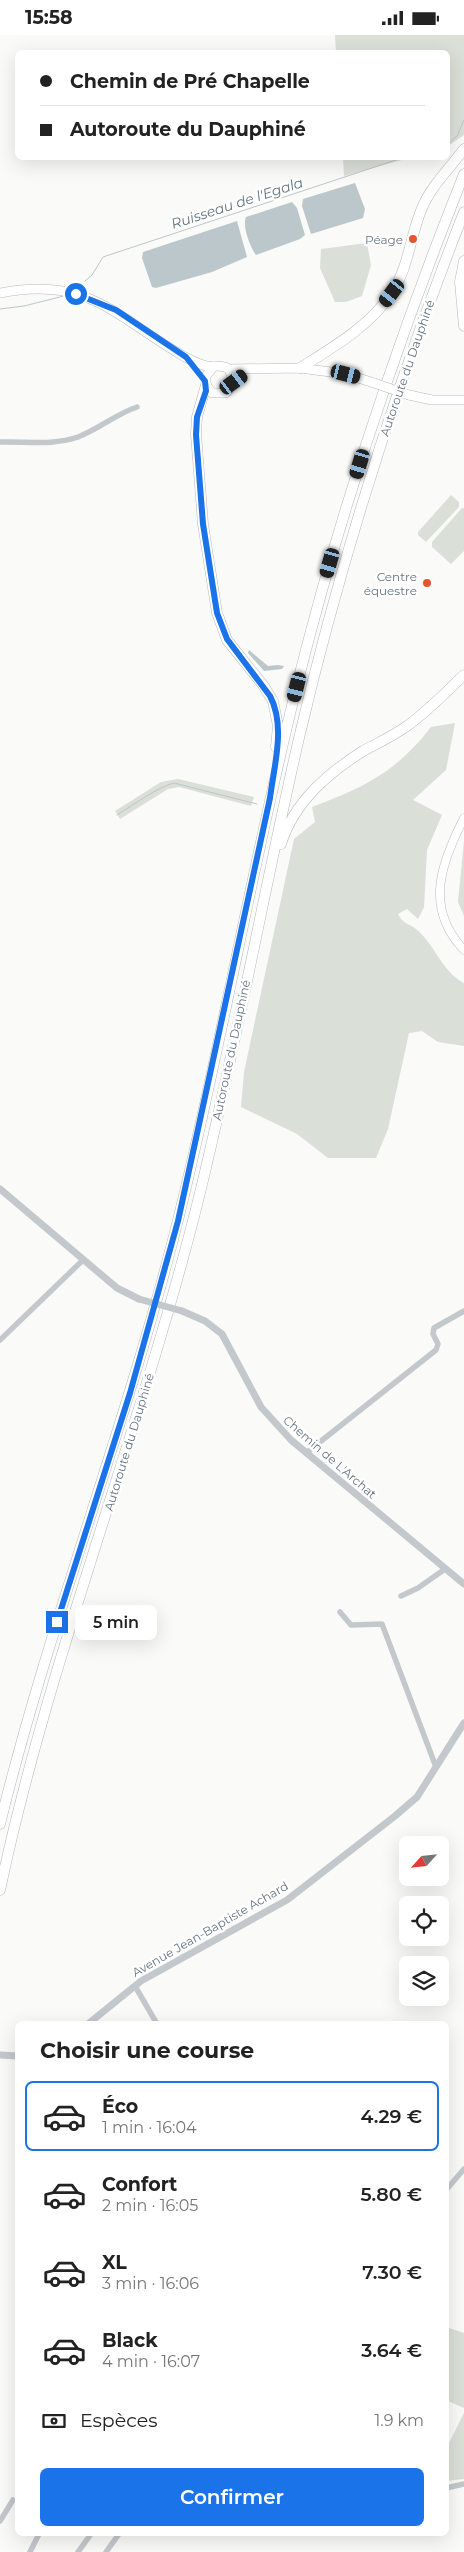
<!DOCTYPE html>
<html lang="fr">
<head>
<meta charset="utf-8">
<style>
	body { margin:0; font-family:Montserrat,sans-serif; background:#f2f2f2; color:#222; height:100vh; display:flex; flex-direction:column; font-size:19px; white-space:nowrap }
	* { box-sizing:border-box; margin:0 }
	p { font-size:16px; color:#767676 }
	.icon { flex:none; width:28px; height:28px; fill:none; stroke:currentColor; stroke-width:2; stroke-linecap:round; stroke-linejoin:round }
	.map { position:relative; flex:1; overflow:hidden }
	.details { position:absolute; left:15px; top:1986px; width:434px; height:515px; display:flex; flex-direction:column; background:#fff; border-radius:8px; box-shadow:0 5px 20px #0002 }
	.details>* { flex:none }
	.guide { position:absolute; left:15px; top:15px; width:435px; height:110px; border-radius:8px; box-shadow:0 5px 20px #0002; display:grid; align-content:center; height:110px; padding:0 25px; background:#fff }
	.needle { width:32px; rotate:243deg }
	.fabs { position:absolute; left:399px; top:1801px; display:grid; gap:10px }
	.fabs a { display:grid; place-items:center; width:50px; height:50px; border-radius:8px; background:#fff; box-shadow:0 5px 20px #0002; font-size:25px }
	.end { position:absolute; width:22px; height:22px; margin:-11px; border:6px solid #1a73e8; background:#fff; box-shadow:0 0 0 2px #fff }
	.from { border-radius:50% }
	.bubble { position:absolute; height:35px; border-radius:8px; background:#fff; box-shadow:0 5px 20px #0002; font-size:16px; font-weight:600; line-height:35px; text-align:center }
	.car { position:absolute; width:15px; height:30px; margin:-15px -8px; border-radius:6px; box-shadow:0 0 4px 1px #0007; background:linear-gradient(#222 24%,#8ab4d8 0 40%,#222 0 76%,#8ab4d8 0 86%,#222 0) }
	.guide b { display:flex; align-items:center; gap:18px; height:48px; font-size:19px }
	.guide b+b { border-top:1px solid #e0e0e0 }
	.guide i { width:12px; height:12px; background:#222 }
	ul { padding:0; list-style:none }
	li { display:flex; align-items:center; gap:15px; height:70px; margin:0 10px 8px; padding:0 15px; border:2px solid transparent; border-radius:8px }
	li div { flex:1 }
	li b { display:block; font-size:19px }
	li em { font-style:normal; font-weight:600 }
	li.on { border-color:#1a73e8 }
	li>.icon { width:45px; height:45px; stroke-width:1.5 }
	h2 { padding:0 25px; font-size:22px; line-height:60px }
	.pay { display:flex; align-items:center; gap:12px; height:55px; padding:0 25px; font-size:19px }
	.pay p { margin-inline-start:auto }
	.action { display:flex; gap:10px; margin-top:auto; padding:10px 25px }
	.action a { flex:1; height:58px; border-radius:8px; background:#1a73e8; color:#fff; font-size:20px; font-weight:600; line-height:58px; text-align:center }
	.status { display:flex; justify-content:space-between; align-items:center; height:35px; padding:0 25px; background:#fff; direction:ltr }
	.status svg { height:14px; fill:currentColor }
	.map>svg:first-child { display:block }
</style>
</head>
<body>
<div class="status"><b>15:58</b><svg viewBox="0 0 49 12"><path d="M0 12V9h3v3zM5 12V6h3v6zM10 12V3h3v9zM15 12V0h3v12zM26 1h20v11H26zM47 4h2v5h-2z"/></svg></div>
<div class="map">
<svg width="464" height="2517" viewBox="0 0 464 2517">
	<rect width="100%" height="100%" fill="#fafaf8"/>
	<!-- green -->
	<path fill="#dadfd7" d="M335 0H464V100L448 111V18L336 17Z
		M343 122H409V123L344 141Z
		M367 208 371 230 362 261 346 267H335L320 233 321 214Z
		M451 460 459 467V472L426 507 418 500V497Z
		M462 473H464V516L451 529 432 512V507Z
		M455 688 446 735 413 765 442 780 427 815 424 872 418 884 407 874 398 879C403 889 408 888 416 894 434 908 442 937 464 948V1011L438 1007 422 996 409 998 388 1094 376 1123H328L297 1099 241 1072 244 1037 294 804 315 787 312 772C365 752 396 737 431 692Z
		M178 744 254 762 251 771 179 752 168 754 120 784 115 776 161 747Z
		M464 806V881L458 867Z
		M446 2292 464 2298V2373L446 2365Z
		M464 2378V2444L446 2446V2414Z"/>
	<!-- water -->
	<path fill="#bbc7cb" d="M355 148 365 174 363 183 311 199 302 171 303 164Z
		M292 167 297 173 305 200 300 204 256 220C250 212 242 191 246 182Z
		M237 186 247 222 212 237 156 253 152 252 142 223 143 217Z
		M249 615 268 631 278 630 284 631 282 634 264 636 248 618Z"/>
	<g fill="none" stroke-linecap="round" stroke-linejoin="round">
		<!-- stream -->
		<path stroke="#bbc7cb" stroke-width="1" d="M448 109 457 101 464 85
			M85 246 92 240 103 222 405 122
			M0 274 24 271 64 261
			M117 780C133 770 158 752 174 748L257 769"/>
		<defs>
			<path id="secondary" d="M464 783C441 828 424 873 464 915"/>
			<path id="primary" d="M0 258C89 240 117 283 185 322 191 325 200 330 207 331 215 332 221 329 229 334L234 347 226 358H212L206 350V341L214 331
				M229 334 300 333 346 339 374 348
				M409 360 432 365H464"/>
			<path id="motorway" d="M464 226 460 247 464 291
				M300 333C332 313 370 291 391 259 409 233 410 201 422 173 431 151 450 133 464 114
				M206 350 197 382 196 399 203 489 217 578 227 605 263 650 273 666 278 691 276 712
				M281 809C294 767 327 739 363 716 378 708 393 701 407 691 428 676 445 658 464 640
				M0 1789C50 1585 127 1389 178 1185 223 1004 254 820 300 638 343 468 399 302 464 139
				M0 1855C49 1624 138 1403 196 1174 235 1018 263 859 299 703 341 524 397 348 464 177"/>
		</defs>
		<!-- secondary casing -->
		<use href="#secondary" stroke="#b3babf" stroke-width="9"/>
		<!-- primary casing -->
		<use href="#primary" stroke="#b5babe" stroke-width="10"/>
		<!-- motorway casing -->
		<use href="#motorway" stroke="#b4b9bd" stroke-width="11"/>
		<!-- minor -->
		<path stroke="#c3c8cc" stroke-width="5.5" d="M0 407C26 406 52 411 78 402 99 394 116 379 137 372
			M0 1305 83 1225
			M306 1418 436 1315 438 1309 433 1299 434 1293 464 1276
			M401 1561 418 1553 445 1534
			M340 1577 351 1590 382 1589 436 1732
			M135 1951 157 1989
			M446 2155 464 2134
			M446 2453 464 2449
			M0 2486 13 2465
			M30 2517 39 2499
			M78 2517 91 2499
			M106 2517 119 2499"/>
		<!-- tertiary -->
		<path stroke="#c3c8cc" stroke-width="7" d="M0 1154 117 1253 139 1264
			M182 1276 205 1286 222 1299 261 1372 291 1405 464 1549
			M88 1989 141 1946 287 1865 395 1781 417 1762 464 1688
			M0 2020 18 2021"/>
		<!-- secondary -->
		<use href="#secondary" stroke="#fff" stroke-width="8"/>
		<!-- primary -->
		<use href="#primary" stroke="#fff" stroke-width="9"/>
		<!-- motorway -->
		<use href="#motorway" stroke="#fff" stroke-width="10"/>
		<defs>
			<path id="primary-bridge" d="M374 348 409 360"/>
		</defs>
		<!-- primary-bridge casing -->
		<use href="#primary-bridge" stroke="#b5babe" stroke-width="10" stroke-linecap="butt"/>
		<!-- tertiary-bridge -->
		<path stroke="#c3c8cc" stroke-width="7" d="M139 1264 182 1276"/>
		<!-- primary-bridge -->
		<use href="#primary-bridge" stroke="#fff" stroke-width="9"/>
	</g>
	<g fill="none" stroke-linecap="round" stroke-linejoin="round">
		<!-- route -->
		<path stroke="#1a73e8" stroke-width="6" d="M57 1587 130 1358 178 1186 270 763C274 731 286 691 270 661L227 604 217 578 203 489 196 400 197 382 206 356 205 346 186 322 116 275 76 259"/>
	</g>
	<!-- markers -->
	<g fill="#e4572e" stroke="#fff" stroke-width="2">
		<circle cx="413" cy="204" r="5"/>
		<circle cx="427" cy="548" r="5"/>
	</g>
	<g text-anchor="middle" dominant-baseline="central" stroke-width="5" stroke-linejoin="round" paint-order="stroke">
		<!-- poi labels -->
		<g font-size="12" fill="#657683" stroke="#fff" text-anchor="end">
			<text x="403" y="204">Péage</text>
			<text x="417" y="541">Centre<tspan x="417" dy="14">équestre</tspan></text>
		</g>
		<!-- street labels -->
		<g font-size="12" fill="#657683" stroke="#fff">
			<text transform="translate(407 333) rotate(-71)">Autoroute du Dauphiné</text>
			<text transform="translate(231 1015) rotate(-78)">Autoroute du Dauphiné</text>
			<text transform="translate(129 1407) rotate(-73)">Autoroute du Dauphiné</text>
			<text transform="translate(330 1422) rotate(41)">Chemin de L'Archat</text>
			<text transform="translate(210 1894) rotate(-30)">Avenue Jean-Baptiste Achard</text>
		</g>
		<!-- water labels -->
		<g font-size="14" font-style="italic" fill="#60757c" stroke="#fff">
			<text transform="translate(237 168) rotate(-18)">Ruisseau de l'Egala</text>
		</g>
	</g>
</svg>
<div class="fabs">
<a><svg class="needle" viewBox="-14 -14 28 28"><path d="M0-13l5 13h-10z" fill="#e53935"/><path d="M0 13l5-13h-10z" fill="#767676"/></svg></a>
<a><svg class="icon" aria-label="locate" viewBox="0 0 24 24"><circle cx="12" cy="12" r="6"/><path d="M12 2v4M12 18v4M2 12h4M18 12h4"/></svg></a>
<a><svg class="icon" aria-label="layers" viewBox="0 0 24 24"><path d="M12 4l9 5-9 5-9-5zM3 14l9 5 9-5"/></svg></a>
</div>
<i class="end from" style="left:76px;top:259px"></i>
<i class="end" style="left:57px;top:1587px"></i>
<div class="bubble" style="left:75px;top:1570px;width:82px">5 min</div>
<i class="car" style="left:392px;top:258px;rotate:217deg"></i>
<i class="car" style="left:346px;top:339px;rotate:104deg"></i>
<i class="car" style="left:234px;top:347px;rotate:54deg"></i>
<i class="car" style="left:360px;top:429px;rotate:197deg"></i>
<i class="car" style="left:330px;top:528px;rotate:196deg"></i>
<i class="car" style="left:297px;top:652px;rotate:194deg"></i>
<div class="guide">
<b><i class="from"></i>Chemin de Pré Chapelle</b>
<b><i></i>Autoroute du Dauphiné</b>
</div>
<section class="details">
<h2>Choisir une course</h2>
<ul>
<li class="on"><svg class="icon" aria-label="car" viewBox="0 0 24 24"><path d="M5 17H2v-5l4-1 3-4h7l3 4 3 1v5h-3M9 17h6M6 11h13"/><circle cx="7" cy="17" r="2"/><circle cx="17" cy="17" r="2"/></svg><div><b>Éco</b><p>1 min · 16:04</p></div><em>4.29 €</em></li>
<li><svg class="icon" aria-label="car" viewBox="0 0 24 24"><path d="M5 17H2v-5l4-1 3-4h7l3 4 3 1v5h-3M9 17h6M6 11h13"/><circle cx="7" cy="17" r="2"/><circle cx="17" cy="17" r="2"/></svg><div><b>Confort</b><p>2 min · 16:05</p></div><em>5.80 €</em></li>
<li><svg class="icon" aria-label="car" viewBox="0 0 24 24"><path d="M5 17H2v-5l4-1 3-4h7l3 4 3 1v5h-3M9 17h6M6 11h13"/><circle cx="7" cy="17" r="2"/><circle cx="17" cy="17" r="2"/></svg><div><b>XL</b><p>3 min · 16:06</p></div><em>7.30 €</em></li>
<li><svg class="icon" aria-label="car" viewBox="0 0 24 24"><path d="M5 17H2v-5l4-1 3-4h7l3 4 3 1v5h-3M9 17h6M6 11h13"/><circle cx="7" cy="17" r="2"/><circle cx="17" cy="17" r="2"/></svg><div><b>Black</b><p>4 min · 16:07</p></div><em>3.64 €</em></li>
</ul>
<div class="pay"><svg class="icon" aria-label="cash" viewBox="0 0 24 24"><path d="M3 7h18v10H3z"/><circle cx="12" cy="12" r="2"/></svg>Espèces<p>1.9 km</p></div>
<div class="action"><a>Confirmer</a></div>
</section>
</div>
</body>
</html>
